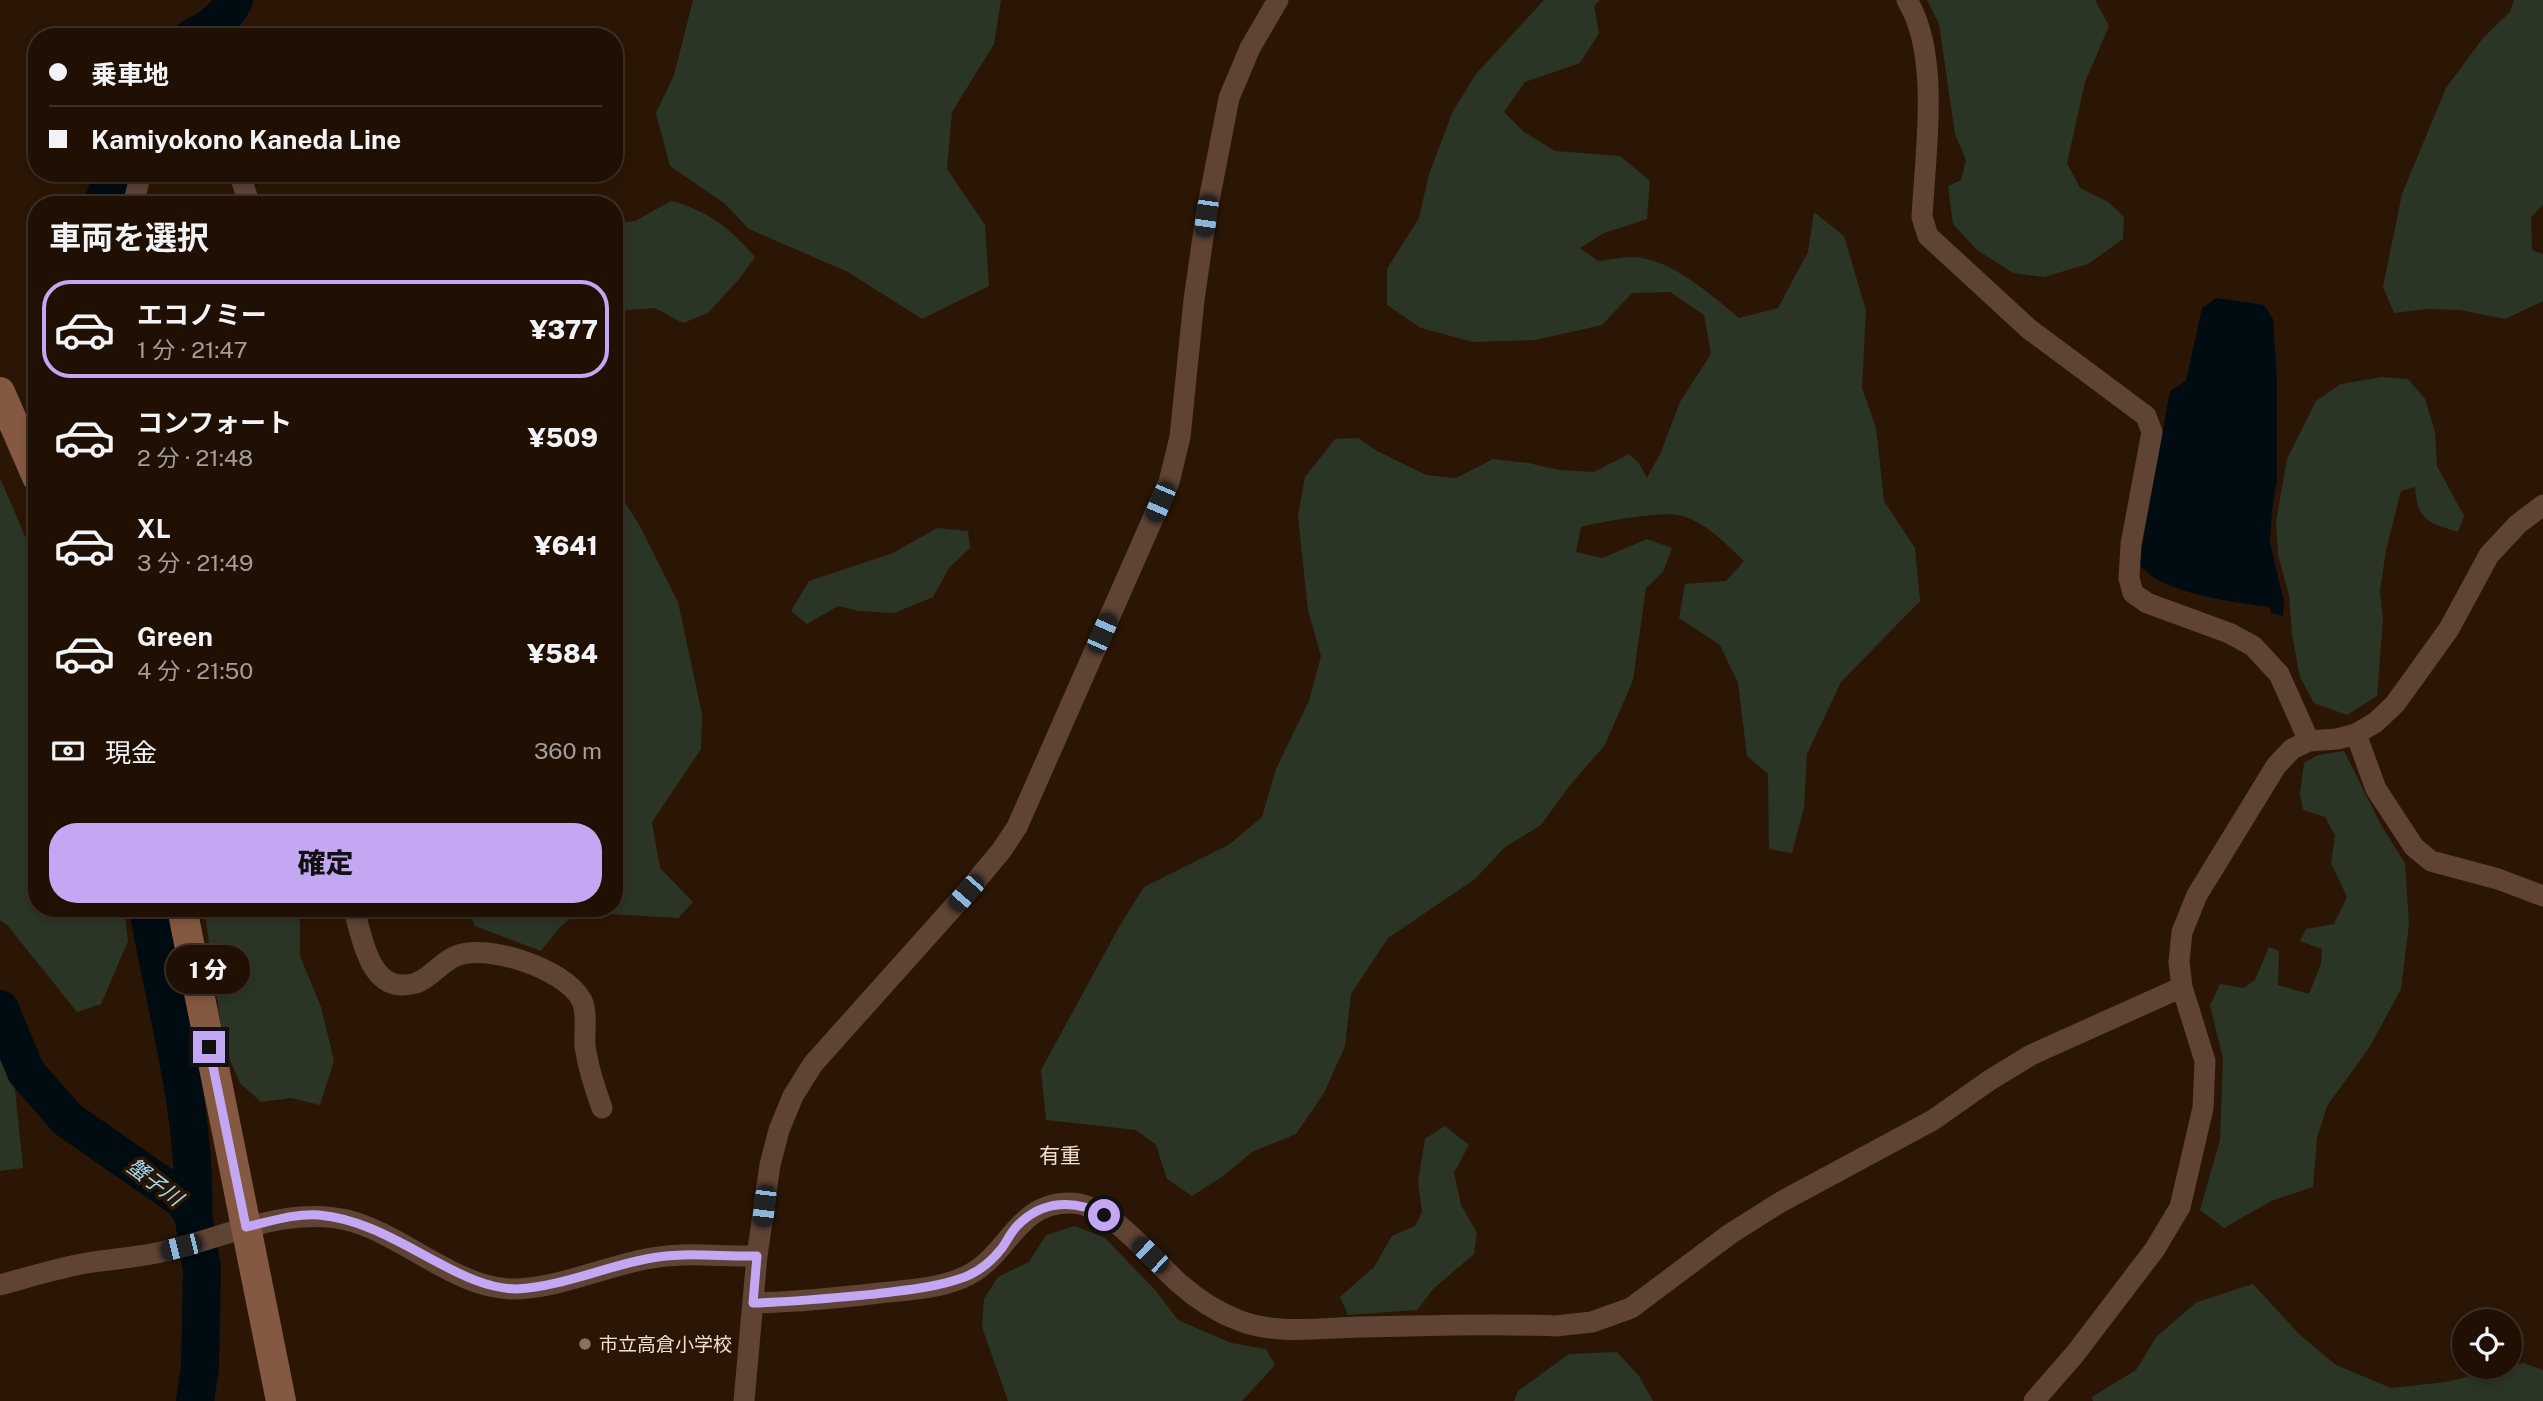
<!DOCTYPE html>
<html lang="ja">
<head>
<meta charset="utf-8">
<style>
	body { margin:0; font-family:"Public Sans","Noto Sans JP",sans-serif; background:#2d1e13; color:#f1f3f6; height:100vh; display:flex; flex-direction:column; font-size:26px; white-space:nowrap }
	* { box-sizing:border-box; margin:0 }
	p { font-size:23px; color:#a29d9a }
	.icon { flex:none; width:38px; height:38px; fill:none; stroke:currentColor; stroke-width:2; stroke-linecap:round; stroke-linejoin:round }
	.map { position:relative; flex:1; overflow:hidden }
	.panel { position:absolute; left:28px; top:196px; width:595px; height:721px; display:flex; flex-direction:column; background:#201004; border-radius:28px; box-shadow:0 4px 10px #0003,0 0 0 2px #3d3026 }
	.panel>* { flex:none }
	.guide { position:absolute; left:28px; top:28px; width:595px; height:154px; border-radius:28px; box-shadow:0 4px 10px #0003,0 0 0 2px #3d3026; display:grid; align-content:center; height:154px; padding:0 21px; background:#201004 }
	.fabs { position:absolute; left:2452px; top:1309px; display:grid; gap:14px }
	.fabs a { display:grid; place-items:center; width:70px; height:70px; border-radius:50%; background:#201004; box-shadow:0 4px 10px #0003,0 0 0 2px #3d3026; font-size:35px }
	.end { position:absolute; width:32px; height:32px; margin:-16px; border:9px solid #c3a7f2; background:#111; box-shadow:0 0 0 4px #111 }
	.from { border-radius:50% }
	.bubble { position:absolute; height:49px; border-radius:24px; background:#201004; box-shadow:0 4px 10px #0003,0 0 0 2px #3d3026; font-size:23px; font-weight:800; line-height:49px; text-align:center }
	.car { position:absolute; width:21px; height:42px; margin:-21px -10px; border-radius:9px; box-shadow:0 0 5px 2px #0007; background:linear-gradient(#222 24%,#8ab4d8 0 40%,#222 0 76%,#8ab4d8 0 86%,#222 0) }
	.guide b { display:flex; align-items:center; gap:24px; height:66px; font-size:26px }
	.guide b+b { border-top:2px solid #3d3026 }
	.guide i { width:18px; height:18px; background:#f1f3f6 }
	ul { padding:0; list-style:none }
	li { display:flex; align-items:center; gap:21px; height:98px; margin:0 14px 10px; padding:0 7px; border:4px solid transparent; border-radius:28px }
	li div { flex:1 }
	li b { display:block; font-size:26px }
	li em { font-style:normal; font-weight:800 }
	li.selected { border-color:#c3a7f2 }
	li>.icon { width:63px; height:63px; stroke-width:1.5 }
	h2 { padding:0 21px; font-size:32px; line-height:84px }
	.pay { display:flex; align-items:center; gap:18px; height:77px; padding:0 21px; font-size:26px }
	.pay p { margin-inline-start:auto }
	.primary-button { display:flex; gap:14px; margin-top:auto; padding:14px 21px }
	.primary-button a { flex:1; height:80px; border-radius:28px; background:#c3a7f2; color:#111; font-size:28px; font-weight:800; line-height:80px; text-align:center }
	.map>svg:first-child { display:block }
</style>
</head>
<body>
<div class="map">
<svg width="2543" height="1401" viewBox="0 0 2543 1401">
	<rect width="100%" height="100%" fill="#2b1605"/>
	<!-- green -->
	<path fill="#2b3526" d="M693 0H1001L994 44 952 112 947 169 985 225 989 286 922 319 848 272 749 229 724 203 670 166 656 113 674 75Z
		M1544 0H1600L1594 6 1599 33 1580 63 1525 82 1504 112 1524 132 1555 151 1620 156 1650 181 1647 219 1604 233 1580 248 1598 261C1609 260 1620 257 1631 257 1670 257 1711 295 1739 318L1778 308 1808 252 1814 212 1844 236 1866 310 1862 388 1876 428 1884 501 1915 548 1920 601 1841 682 1807 754 1804 808 1792 853 1769 849 1768 774 1747 756 1738 683 1720 645 1679 618 1685 584 1726 581 1744 561C1726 544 1708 524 1683 516 1667 510 1600 522 1581 527L1576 552 1602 558 1647 539 1672 548 1663 572 1646 588 1633 680 1605 745 1570 785 1541 825 1505 847 1475 879 1388 938 1351 994 1345 1046 1324 1093 1296 1134 1252 1152 1223 1176 1192 1196 1167 1179 1156 1145 1136 1130 1046 1120 1041 1070 1119 927 1144 887 1230 844 1262 817 1276 769 1309 701 1321 656 1308 610 1298 516 1305 477 1335 439 1358 438 1377 451 1426 475 1456 478 1493 459 1528 463 1559 470 1594 472 1629 454 1639 463 1647 478 1661 452 1680 402 1711 354 1704 315 1670 292 1632 293 1602 325 1535 340 1473 342 1421 328 1387 305V269L1419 218 1429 174 1453 111 1476 74Z
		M1927 0H2095L2109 26 2085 82 2067 163 2080 188 2108 202 2124 217 2123 239 2088 264 2044 277 2013 273 1977 250 1953 224 1948 186 1961 180 1966 160 1955 134 1939 24Z
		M2514 0H2543V205L2531 217 2532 250 2543 254V301L2505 319 2460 310 2428 309 2394 313 2383 287 2402 194 2446 88 2483 38 2510 12Z
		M671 201C707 210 731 229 755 257L740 278 708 313 683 323 655 308 614 311V224L635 221Z
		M2382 377 2408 379 2425 399 2435 432 2437 466 2464 516 2458 532C2427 522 2418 521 2415 487L2401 491 2386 550 2380 591 2383 619 2377 696 2347 715 2314 703 2300 677 2292 634 2289 595 2278 555 2276 522 2287 459 2316 401 2341 384Z
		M0 478 37 564V908H124L128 941 101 1004 77 1012 8 926 0 920Z
		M614 485 641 528 678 602 702 714 701 749 652 822 660 868 693 902 678 918 578 912 560 927 541 951 475 926 468 911 476 908H614Z
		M937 528 968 531 970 548 949 568 933 597 894 613 859 611 838 606 807 624 791 611 809 581 893 553Z
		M2344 751 2381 825 2405 863 2409 924 2401 989 2369 1048 2327 1106 2317 1138 2313 1187 2271 1201 2224 1228 2200 1210 2220 1140 2223 1059 2210 1005 2220 984 2244 988 2255 980 2269 947 2279 951 2278 985 2309 994 2321 964 2322 949 2300 941 2306 929 2334 924 2347 897 2331 863 2335 835 2325 817 2303 810 2300 794 2304 763 2318 755Z
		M204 908H300V956L321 1007 334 1061 320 1105 291 1098 261 1102 240 1083 224 1046Z
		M0 1039 13 1070 23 1168 0 1171Z
		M1445 1126 1469 1145 1454 1173 1461 1205 1477 1233 1474 1254 1433 1289 1417 1310 1348 1315 1340 1297 1374 1267 1392 1236 1415 1226 1422 1212 1418 1182 1425 1139Z
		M1075 1226 1105 1238 1156 1291 1178 1320 1231 1343 1266 1349 1275 1365 1242 1401H1008L982 1327 984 1299 998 1277 1029 1262 1046 1235Z
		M2253 1284 2301 1336 2336 1365 2391 1388 2446 1382 2523 1363 2543 1370V1401H2093L2092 1397 2136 1370 2157 1336 2197 1302Z
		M1617 1352 1639 1376 1653 1401H1514L1518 1391 1569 1354Z"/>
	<!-- water -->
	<path fill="#000b12" d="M2216 298 2264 305 2273 319 2277 383V479L2272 511 2270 543 2284 602 2283 616 2272 613 2269 607C2234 602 2161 594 2139 564L2170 391 2186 381 2202 308Z"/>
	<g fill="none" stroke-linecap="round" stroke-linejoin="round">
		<!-- river -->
		<path stroke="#000b12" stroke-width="38" d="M193 37C212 29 225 18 234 0
			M102 205 114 173
			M148 908C165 1007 197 1114 193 1214
			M0 1009 26 1072 67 1119 182 1199 193 1214 202 1269 200 1367 195 1401"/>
		<!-- street -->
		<path stroke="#5f4335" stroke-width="21" d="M1907 0C1941 56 1925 153 1922 217L1928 236 2029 329 2146 416 2152 432 2131 544 2129 578 2133 593 2147 603 2229 633 2253 646 2279 674 2309 741
			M239 173 250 205
			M133 205 141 173
			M2356 734 2376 789 2414 847 2431 861 2498 879 2543 896
			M353 908C364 940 369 996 416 983 431 978 441 962 456 956 488 943 564 969 581 999 588 1011 584 1033 585 1046 588 1067 595 1089 602 1108
			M0 1285C29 1277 58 1268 87 1263 110 1259 133 1258 156 1253 219 1241 281 1205 347 1220 404 1234 457 1291 517 1289 561 1287 604 1267 646 1259 683 1251 720 1257 757 1256
			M753 1303C795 1302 837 1298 879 1293 907 1290 936 1289 962 1278 1009 1259 1014 1202 1071 1203 1111 1204 1152 1260 1180 1284 1197 1299 1217 1312 1238 1320 1274 1335 1321 1328 1359 1327 1424 1326 1490 1323 1555 1326L1592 1322 1631 1308 1730 1234 1779 1203 1933 1120 1990 1080 2031 1055 2182 987
			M744 1401 757 1256 770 1165 779 1130 793 1096 813 1064 966 893 1001 851 1017 827 1169 482 1180 437 1194 300 1206 216 1229 98 1250 48 1278 0
			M2034 1401 2075 1354 2155 1249 2180 1207 2203 1108 2205 1061 2182 987 2179 962 2182 932 2197 895 2276 766 2292 749 2309 741 2337 739 2356 734 2376 722 2395 704 2449 629 2489 555 2518 524 2543 505"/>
		<!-- secondary -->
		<path stroke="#855941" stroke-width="30" d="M0 392 37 477
			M182 908 281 1401"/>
	</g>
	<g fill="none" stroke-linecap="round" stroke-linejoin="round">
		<!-- route -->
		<path stroke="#c3a7f2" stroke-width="9" d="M209 1047 246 1227C269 1222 295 1213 319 1215 363 1219 399 1242 437 1262 461 1275 489 1289 517 1289 559 1287 605 1267 646 1259 683 1251 720 1257 757 1256L753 1303C794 1302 834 1298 875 1294 904 1290 932 1288 959 1279 976 1274 991 1262 1002 1248 1007 1241 1011 1232 1017 1226 1042 1200 1075 1199 1104 1215"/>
	</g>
	<!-- markers -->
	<circle fill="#8d6e63" stroke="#2b1605" stroke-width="2.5" cx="585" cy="1344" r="7"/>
	<g text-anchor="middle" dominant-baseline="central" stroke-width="7" stroke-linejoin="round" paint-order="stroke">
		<!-- poi labels -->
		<g font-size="19" fill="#eeded4" stroke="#2b1605" text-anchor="start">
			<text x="599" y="1344">市立高倉小学校</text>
		</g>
		<!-- neighbourhood labels -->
		<g font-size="21" fill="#eeded4" stroke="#2b1605">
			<text x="1060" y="1155">有重</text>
		</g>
		<!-- water labels -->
		<g font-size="21" font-style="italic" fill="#9fddf5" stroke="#2b1605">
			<text transform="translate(155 1182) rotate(37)">蟹子川</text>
		</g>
	</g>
</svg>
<div class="fabs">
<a><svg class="icon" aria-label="locate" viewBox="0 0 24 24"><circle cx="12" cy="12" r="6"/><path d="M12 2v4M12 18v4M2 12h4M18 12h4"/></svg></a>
</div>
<i class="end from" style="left:1104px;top:1215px"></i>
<i class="end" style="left:209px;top:1047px"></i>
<div class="bubble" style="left:166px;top:945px;width:84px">1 分</div>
<i class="car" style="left:1206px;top:216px;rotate:188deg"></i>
<i class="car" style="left:1160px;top:502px;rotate:203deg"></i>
<i class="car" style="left:1102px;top:633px;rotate:24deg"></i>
<i class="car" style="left:966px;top:893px;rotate:221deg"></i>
<i class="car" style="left:764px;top:1206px;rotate:187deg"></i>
<i class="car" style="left:181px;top:1247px;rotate:256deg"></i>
<i class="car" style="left:1150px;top:1255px;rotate:314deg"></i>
<div class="guide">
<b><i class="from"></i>乗車地</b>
<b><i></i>Kamiyokono Kaneda Line</b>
</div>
<section class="panel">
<h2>車両を選択</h2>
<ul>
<li class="selected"><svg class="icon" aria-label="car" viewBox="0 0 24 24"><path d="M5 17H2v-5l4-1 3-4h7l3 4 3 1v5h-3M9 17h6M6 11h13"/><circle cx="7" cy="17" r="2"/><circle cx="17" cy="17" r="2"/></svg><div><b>エコノミー</b><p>1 分 · 21:47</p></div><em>¥377</em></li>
<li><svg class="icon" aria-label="car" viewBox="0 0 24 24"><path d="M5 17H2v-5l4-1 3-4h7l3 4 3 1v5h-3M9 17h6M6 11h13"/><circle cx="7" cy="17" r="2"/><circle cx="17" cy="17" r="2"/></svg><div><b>コンフォート</b><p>2 分 · 21:48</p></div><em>¥509</em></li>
<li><svg class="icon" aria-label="car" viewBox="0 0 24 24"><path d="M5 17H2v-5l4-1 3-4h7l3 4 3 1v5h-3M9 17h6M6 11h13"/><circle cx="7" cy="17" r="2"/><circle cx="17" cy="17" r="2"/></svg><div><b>XL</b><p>3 分 · 21:49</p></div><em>¥641</em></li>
<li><svg class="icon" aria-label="car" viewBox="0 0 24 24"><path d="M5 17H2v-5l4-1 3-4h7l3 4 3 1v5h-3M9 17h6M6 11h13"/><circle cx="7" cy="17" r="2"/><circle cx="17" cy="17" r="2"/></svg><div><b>Green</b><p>4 分 · 21:50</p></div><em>¥584</em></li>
</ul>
<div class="pay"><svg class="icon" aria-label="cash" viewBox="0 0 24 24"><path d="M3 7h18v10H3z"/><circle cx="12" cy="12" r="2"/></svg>現金<p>360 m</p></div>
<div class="primary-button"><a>確定</a></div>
</section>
</div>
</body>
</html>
